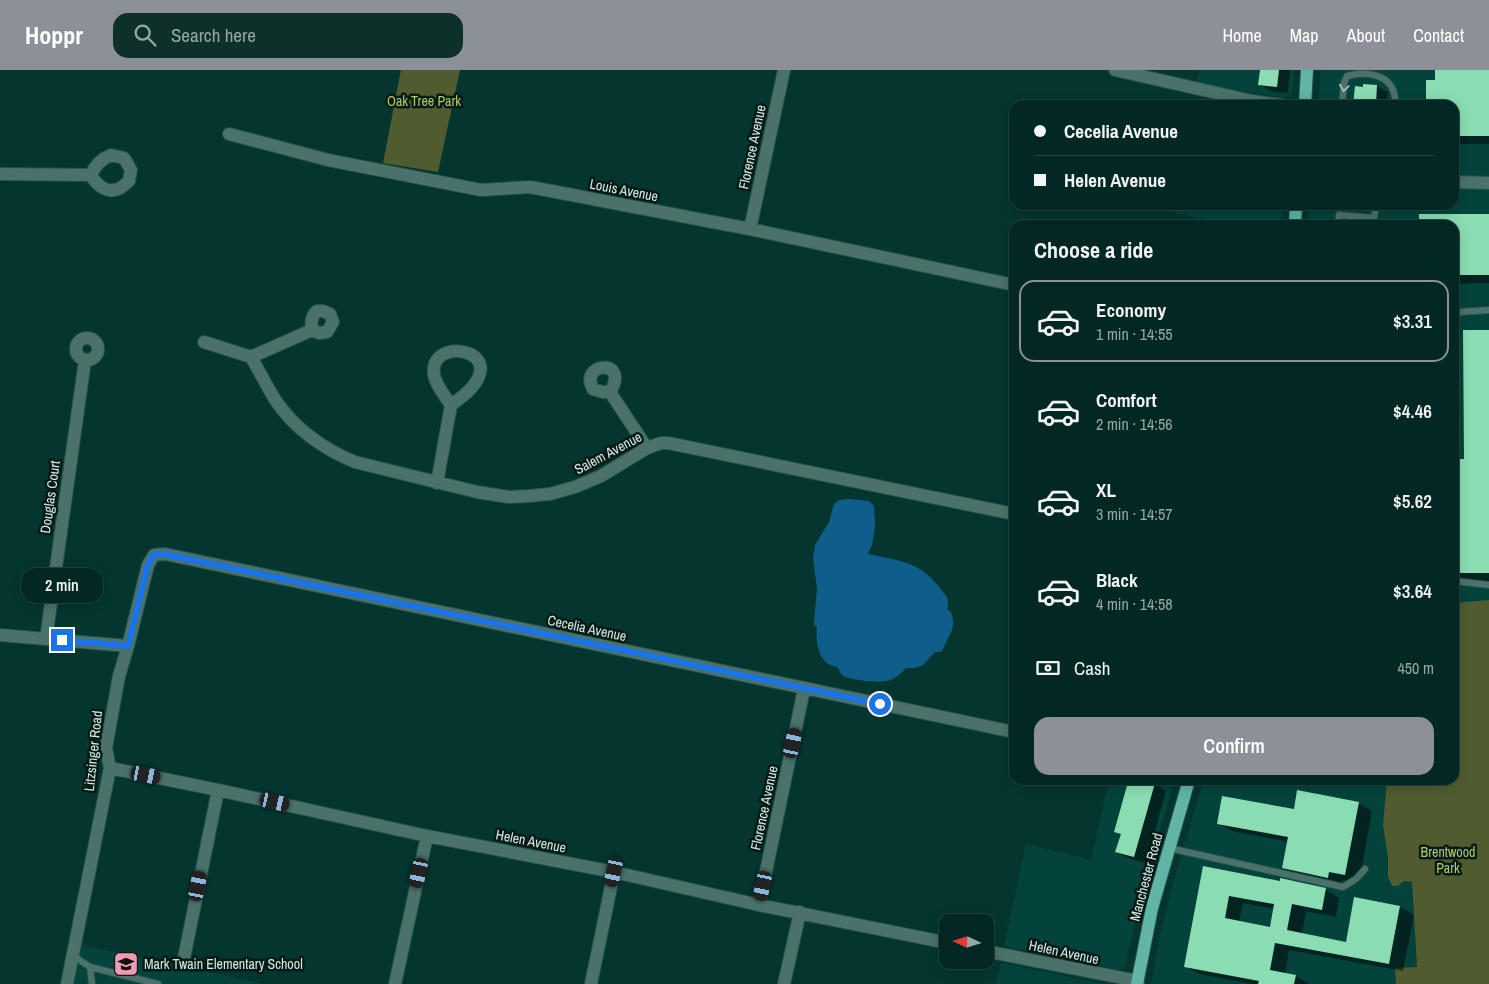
<!DOCTYPE html>
<html lang="en">
<head>
<meta charset="utf-8">
<style>
	body { margin:0; font-family:"Archivo Narrow",sans-serif; background:#0d302b; color:#f1f3f6; height:100vh; display:flex; flex-direction:column; font-size:19px; white-space:nowrap }
	* { box-sizing:border-box; margin:0 }
	p { font-size:16px; color:#97a6a6 }
	.icon { flex:none; width:28px; height:28px; fill:none; stroke:currentColor; stroke-width:2; stroke-linecap:round; stroke-linejoin:round }
	.map { position:relative; flex:1; overflow:hidden }
	.panel { position:absolute; left:1009px; top:150px; width:450px; height:565px; display:flex; flex-direction:column; background:#032823; border-radius:15px; box-shadow:0 2px 12px #0003,0 0 0 1px #244441 }
	.panel>* { flex:none }
	.top-card { position:absolute; left:1009px; top:30px; width:450px; height:110px; border-radius:15px; box-shadow:0 2px 12px #0003,0 0 0 1px #244441; display:grid; align-content:center; height:110px; padding:0 25px; background:#032823 }
	.needle { width:32px; rotate:274deg }
	.fabs { position:absolute; left:939px; top:844px; display:grid; gap:10px }
	.fabs a { display:grid; place-items:center; width:55px; height:55px; border-radius:10px; background:#032823; box-shadow:0 2px 12px #0003,0 0 0 1px #244441; font-size:25px }
	.end { position:absolute; width:22px; height:22px; margin:-11px; border:6px solid #1a73e8; background:#fff; box-shadow:0 0 0 2px #fff }
	.from { border-radius:50% }
	.bubble { position:absolute; height:35px; border-radius:15px; background:#032823; box-shadow:0 2px 12px #0003,0 0 0 1px #244441; font-size:16px; font-weight:600; line-height:35px; text-align:center }
	.car { position:absolute; width:15px; height:30px; margin:-15px -8px; border-radius:6px; box-shadow:0 0 4px 1px #0007; background:linear-gradient(#222 24%,#8ab4d8 0 40%,#222 0 76%,#8ab4d8 0 86%,#222 0) }
	.top-card b { display:flex; align-items:center; gap:18px; height:48px; font-size:19px }
	.top-card b+b { border-top:1px solid #244441 }
	.top-card i { width:12px; height:12px; background:#f1f3f6 }
	ul { padding:0; list-style:none }
	li { display:flex; align-items:center; gap:15px; height:82px; margin:0 10px 8px; padding:0 15px; border:2px solid transparent; border-radius:15px }
	li div { flex:1 }
	li b { display:block; font-size:19px }
	li em { font-style:normal; font-weight:600 }
	li.current { border-color:#8c9099 }
	li>.icon { width:45px; height:45px; stroke-width:1.5 }
	h2 { padding:0 25px; font-size:22px; line-height:60px }
	.pay { display:flex; align-items:center; gap:12px; height:55px; padding:0 25px; font-size:19px }
	.pay p { margin-inline-start:auto }
	.button { display:flex; gap:10px; margin-top:auto; padding:10px 25px }
	.button a { flex:1; height:58px; border-radius:15px; background:#8c9099; color:#fff; font-size:20px; font-weight:600; line-height:58px; text-align:center }
	header { display:flex; align-items:center; gap:30px; box-sizing:border-box; height:70px; padding:0 25px; background:#8c9099; color:#fff }
	header strong { font-size:24px }
	nav { display:flex; gap:28px; margin-inline-start:auto; font-size:18px }
	.search { width:350px; height:45px; background:#0d302b; display:flex; align-items:center; gap:12px; box-sizing:border-box; padding:0 18px; border-radius:15px; color:#97a6a6; font-size:19px }
	.map>svg:first-child { display:block }
</style>
</head>
<body>
<header>
<strong>Hoppr</strong>
<div class="search"><svg class="icon" aria-label="search" viewBox="0 0 24 24"><circle cx="10" cy="10" r="6"/><path d="M15 15l6 6"/></svg>Search here</div>
<nav><a>Home</a><a>Map</a><a>About</a><a>Contact</a></nav>
</header>
<div class="map">
<svg width="1489" height="914" viewBox="0 0 1489 914">
	<rect width="100%" height="100%" fill="#04362f"/>
	<!-- built -->
	<path fill="#04433b" d="M1199 0H1294L1292 25 1289 27 1282 28 1196 14Z
		M1321 0H1489V530L1454 533V155H1308L1310 135H1454V35H1318Z
		M1152 135H1283L1281 155H1225V153L1152 138Z
		M1109 710H1175L1147 802 1125 896 1118 900 1004 876 1026 774 1091 790Z
		M1204 710H1428L1404 811 1412 812 1417 897 1395 898 1396 914H1151L1161 861 1173 814Z
		M82 875 265 914H74Z
		M1001 893 1102 914H996Z"/>
	<!-- green -->
	<path fill="#505c30" d="M401 0H460L438 102 383 93Z
		M1489 530V914H1396L1395 898 1417 897 1412 812 1404 811 1398 816H1392L1388 807V788L1383 755 1387 710H1454V533Z"/>
	<!-- water -->
	<path fill="#0e5d8a" d="M849 429 869 431 874 436 875 457 872 475 868 484C900 491 919 491 940 518 946 526 950 528 947 539L951 542C954 552 954 558 949 566 946 571 945 577 941 582H935L923 595 915 598H906C901 604 893 610 886 611 878 613 848 610 842 605 840 603 839 600 838 598 836 596 833 596 830 595 818 589 815 570 817 557L814 555V552L817 519 813 488 815 475 829 452 834 434 839 430Z"/>
	<!-- shadow -->
	<path fill="#0007" fill-rule="evenodd" d="M1261 0H1290L1288 23 1271 21 1260 15Z
		M1436 0H1489V74H1454V35H1427L1436 11Z
		M1377 16 1388 22 1387 30 1394 35H1354Z
		M1489 146V213L1454 214V155H1420Z
		M1489 261V511H1466L1454 504V390H1465Z
		M1155 714 1166 721 1146 793 1128 788 1117 782 1122 765 1116 761 1144 717Z
		M1358 733 1372 741 1359 813 1343 810 1342 816 1298 806 1284 798 1289 772 1232 761 1218 753 1295 741Z
		M1204 798 1325 819 1339 828 1336 847 1306 841 1302 864 1347 873 1400 837 1414 845 1403 901 1289 880 1285 904 1296 906 1309 914H1252L1199 904 1185 896ZM1243 833 1275 839 1271 858 1239 853Z"/>
	<!-- building -->
	<path fill="#8addb3" fill-rule="evenodd" d="M1260 0H1279L1277 17 1258 15Z
		M1435 0H1489V66H1454V35H1426V10H1435Z
		M1363 14 1377 15 1376 35H1353L1355 16 1363 17Z
		M1419 144H1489V205H1454V155H1419Z
		M1463 260H1489V503H1454V389H1464Z
		M1144 710 1155 713 1134 787 1115 782 1121 764 1114 762 1128 712 1143 716Z
		M1297 720 1359 732 1345 805 1329 802 1328 808 1282 798 1288 767 1217 754 1222 726 1294 739Z
		M1203 796 1280 811V808L1326 818 1322 840 1292 834 1287 860 1346 872 1354 827 1400 836 1389 894 1275 873 1270 900 1296 905 1294 914H1258L1259 911 1184 897ZM1229 826 1274 834 1270 857 1225 848Z"/>
	<g fill="none" stroke-linecap="round" stroke-linejoin="round">
		<defs>
			<path id="lane" d="M1342 35 1344 13 1347 6C1371 0 1397 6 1395 35
				M1338 155 1339 145 1374 148 1376 135
				M1454 247 1460 242 1489 240
				M1454 511 1489 515
				M1169 778 1343 817 1356 809 1365 799
				M72 885 90 897 92 914
				M90 897 158 914"/>
			<path id="street" d="M1115 0 1252 31 1281 35
				M229 64 328 90 481 120 530 117 750 159 1014 215
				M111 85 124 88 131 100 129 111C126 113 122 118 118 119 106 124 96 114 91 105 95 95 101 89 111 85Z
				M0 104 91 105
				M1454 112 1489 113
				M750 159 784 0
				M76 279a11 11 0 1 1 22 0a11 11 0 1 1-22 0Z
				M204 272 251 287C260 302 267 317 276 331 295 359 325 380 355 392L477 422 509 427 529 426 550 424 575 417 601 406 647 378 661 373H668L1014 444
				M251 287 312 260C311 252 311 247 317 241H323L330 244 333 252 327 262 319 263 312 260
				M610 322H603L593 319C578 292 631 288 610 322L647 378
				M437 413 451 335C445 326 436 316 434 305 427 261 529 282 451 335
				M0 565 128 576
				M46 569 85 290
				M110 698 218 720 427 766 614 802 759 835 948 873
				M759 835 804 619
				M985 881 1138 911
				M183 893 218 720
				M67 914 110 698 106 678 119 606 128 576 148 495 154 485 165 484 1014 662
				M395 914 427 766
				M591 914 614 802
				M784 914 800 842"/>
			<path id="primary" d="M1305 35 1307 0
				M1295 155 1296 135
				M1137 914 1152 838 1189 710"/>
		</defs>
		<!-- lane casing -->
		<use href="#lane" stroke="#25534c" stroke-width="8"/>
		<!-- street casing -->
		<use href="#street" stroke="#25534c" stroke-width="14"/>
		<!-- primary casing -->
		<use href="#primary" stroke="#25534c" stroke-width="14"/>
		<!-- lane -->
		<use href="#lane" stroke="#4b726a" stroke-width="6"/>
		<!-- street -->
		<use href="#street" stroke="#4b726a" stroke-width="12"/>
		<!-- primary -->
		<use href="#primary" stroke="#60b5a6" stroke-width="12"/>
	</g>
	<!-- one-way arrows -->
	<defs><path id="oneway-chevron" d="M-2-3.5L2.5 0L-2 3.5" fill="none" stroke-width="1.6" stroke-linecap="round" stroke-linejoin="round" transform="scale(1.25)"/></defs>
	<use stroke="#9dbbb4" href="#oneway-chevron" transform="translate(1344 18) rotate(98)"/>
	<g fill="none" stroke-linecap="round" stroke-linejoin="round">
		<!-- route -->
		<path stroke="#1a73e8" stroke-width="6" d="M62 570 128 576 148 494 154 485 164 484 880 634"/>
	</g>
	<!-- icons -->
	<defs>
		<symbol id="school-square" viewBox="-11 -11 22 22"><rect x="-9" y="-9" width="18" height="18" rx="4" fill="#f19ab3" stroke="#071a16"/><path d="M0-5L7-2L0 1L-7-2ZM-4 1L0 2.5L4 1V4Q0 6-4 4Z" fill="#111"/></symbol>
	</defs>
	<g fill-rule="evenodd">
		<use href="#school-square" x="112" y="880" width="28" height="28"/>
	</g>
	<g text-anchor="middle" dominant-baseline="central" stroke-width="5" stroke-linejoin="round" paint-order="stroke">
		<!-- park labels -->
		<g font-size="14" fill="#b1cb66" stroke="#071a16">
			<text x="424" y="31">Oak Tree Park</text>
			<text x="1448" y="782">Brentwood<tspan x="1448" dy="16">Park</tspan></text>
		</g>
		<!-- street labels -->
		<g font-size="14" fill="#d4ebe6" stroke="#071a16">
			<text transform="translate(752 77) rotate(-78)">Florence Avenue</text>
			<text transform="translate(624 120) rotate(11)">Louis Avenue</text>
			<text transform="translate(608 383) rotate(-28)">Salem Avenue</text>
			<text transform="translate(50 427) rotate(-82)">Douglas Court</text>
			<text transform="translate(587 558) rotate(12)">Cecelia Avenue</text>
			<text transform="translate(93 681) rotate(-84)">Litzsinger Road</text>
			<text transform="translate(764 738) rotate(-78)">Florence Avenue</text>
			<text transform="translate(531 771) rotate(11)">Helen Avenue</text>
			<text transform="translate(1146 807) rotate(-75)">Manchester Road</text>
			<text transform="translate(1064 882) rotate(12)">Helen Avenue</text>
		</g>
		<!-- poi labels -->
		<g font-size="14" fill="#d4ebe6" stroke="#071a16" text-anchor="start">
			<text x="144" y="894">Mark Twain Elementary School</text>
		</g>
	</g>
</svg>
<div class="fabs">
<a><svg class="needle" viewBox="-14 -14 28 28"><path d="M0-13l5 13h-10z" fill="#e53935"/><path d="M0 13l5-13h-10z" fill="#97a6a6"/></svg></a>
</div>
<i class="end from" style="left:880px;top:634px"></i>
<i class="end" style="left:62px;top:570px"></i>
<div class="bubble" style="left:21px;top:498px;width:82px">2 min</div>
<i class="car" style="left:793px;top:673px;rotate:12deg"></i>
<i class="car" style="left:146px;top:705px;rotate:101deg"></i>
<i class="car" style="left:275px;top:732px;rotate:103deg"></i>
<i class="car" style="left:614px;top:802px;rotate:192deg"></i>
<i class="car" style="left:419px;top:803px;rotate:192deg"></i>
<i class="car" style="left:198px;top:816px;rotate:11deg"></i>
<i class="car" style="left:763px;top:816px;rotate:192deg"></i>
<div class="top-card">
<b><i class="from"></i>Cecelia Avenue</b>
<b><i></i>Helen Avenue</b>
</div>
<section class="panel">
<h2>Choose a ride</h2>
<ul>
<li class="current"><svg class="icon" aria-label="car" viewBox="0 0 24 24"><path d="M5 17H2v-5l4-1 3-4h7l3 4 3 1v5h-3M9 17h6M6 11h13"/><circle cx="7" cy="17" r="2"/><circle cx="17" cy="17" r="2"/></svg><div><b>Economy</b><p>1 min · 14:55</p></div><em>$3.31</em></li>
<li><svg class="icon" aria-label="car" viewBox="0 0 24 24"><path d="M5 17H2v-5l4-1 3-4h7l3 4 3 1v5h-3M9 17h6M6 11h13"/><circle cx="7" cy="17" r="2"/><circle cx="17" cy="17" r="2"/></svg><div><b>Comfort</b><p>2 min · 14:56</p></div><em>$4.46</em></li>
<li><svg class="icon" aria-label="car" viewBox="0 0 24 24"><path d="M5 17H2v-5l4-1 3-4h7l3 4 3 1v5h-3M9 17h6M6 11h13"/><circle cx="7" cy="17" r="2"/><circle cx="17" cy="17" r="2"/></svg><div><b>XL</b><p>3 min · 14:57</p></div><em>$5.62</em></li>
<li><svg class="icon" aria-label="car" viewBox="0 0 24 24"><path d="M5 17H2v-5l4-1 3-4h7l3 4 3 1v5h-3M9 17h6M6 11h13"/><circle cx="7" cy="17" r="2"/><circle cx="17" cy="17" r="2"/></svg><div><b>Black</b><p>4 min · 14:58</p></div><em>$3.64</em></li>
</ul>
<div class="pay"><svg class="icon" aria-label="cash" viewBox="0 0 24 24"><path d="M3 7h18v10H3z"/><circle cx="12" cy="12" r="2"/></svg>Cash<p>450 m</p></div>
<div class="button"><a>Confirm</a></div>
</section>
</div>
</body>
</html>
